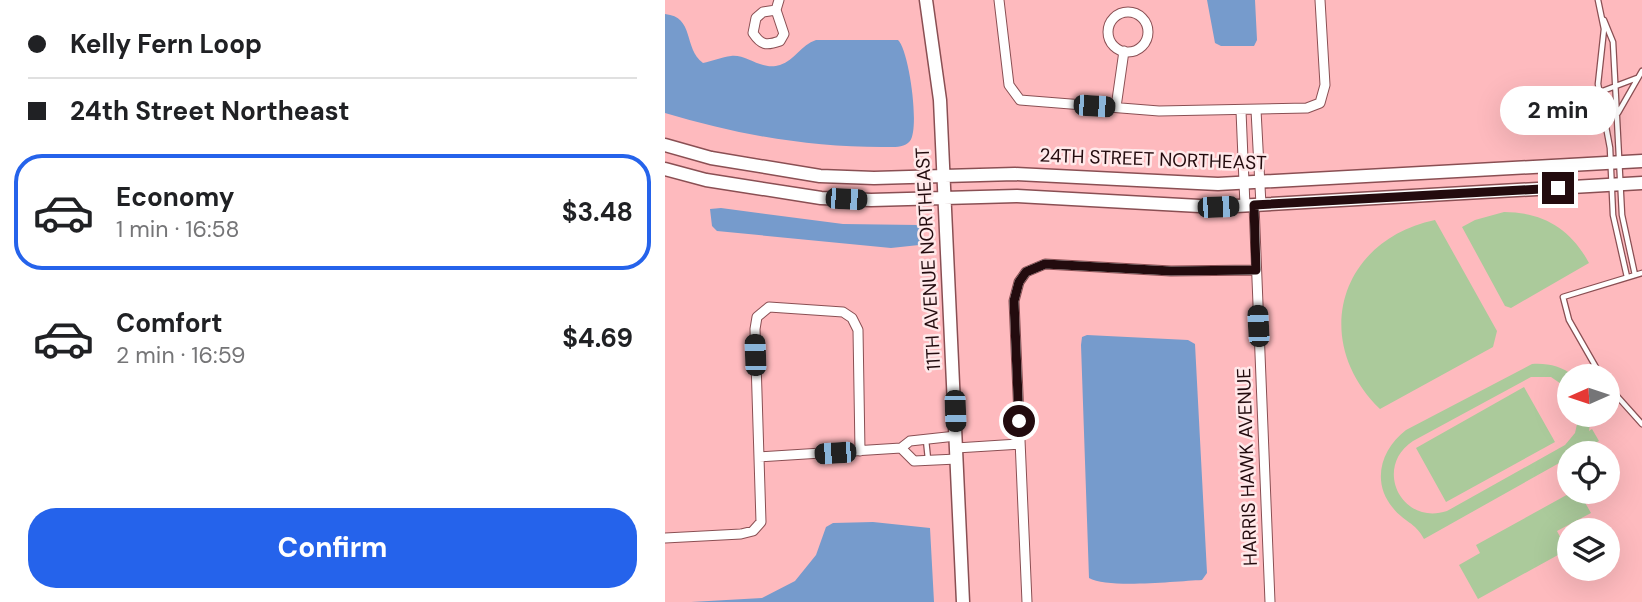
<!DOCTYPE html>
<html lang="en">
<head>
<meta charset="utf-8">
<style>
	body { margin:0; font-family:"DM Sans",sans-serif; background:#f6f6f6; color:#202124; height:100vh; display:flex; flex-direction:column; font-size:26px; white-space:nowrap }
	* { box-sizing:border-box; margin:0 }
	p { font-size:23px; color:#757577 }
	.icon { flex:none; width:38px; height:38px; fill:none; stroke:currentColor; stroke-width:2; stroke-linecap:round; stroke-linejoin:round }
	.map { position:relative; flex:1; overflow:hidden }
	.panel { display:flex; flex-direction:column; background:#fff; width:665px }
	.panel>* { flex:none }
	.banner { display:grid; align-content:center; height:154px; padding:0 28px; background:#fff }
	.needle { width:46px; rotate:267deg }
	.tools { position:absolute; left:892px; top:364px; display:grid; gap:14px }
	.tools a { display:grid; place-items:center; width:63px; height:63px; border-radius:50%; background:#fff; box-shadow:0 7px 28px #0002; font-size:35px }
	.end { position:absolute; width:32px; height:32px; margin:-16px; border:9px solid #230b0e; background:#fff; box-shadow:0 0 0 4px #fff }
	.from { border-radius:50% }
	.bubble { position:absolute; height:49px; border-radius:24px; background:#fff; box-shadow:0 7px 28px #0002; font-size:23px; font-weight:700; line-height:49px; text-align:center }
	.car { position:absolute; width:21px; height:42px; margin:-21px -10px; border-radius:9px; box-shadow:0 0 5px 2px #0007; background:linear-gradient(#222 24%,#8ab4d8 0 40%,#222 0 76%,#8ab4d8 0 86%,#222 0) }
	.banner b { display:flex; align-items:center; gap:24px; height:66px; font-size:26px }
	.banner b+b { border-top:2px solid #e0e0e0 }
	.banner i { width:18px; height:18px; background:#202124 }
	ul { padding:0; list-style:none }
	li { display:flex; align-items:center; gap:21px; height:116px; margin:0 14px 10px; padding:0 14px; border:4px solid transparent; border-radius:28px }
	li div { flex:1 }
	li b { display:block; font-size:26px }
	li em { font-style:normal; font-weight:700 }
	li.on { border-color:#2563eb }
	li>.icon { width:63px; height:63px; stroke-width:1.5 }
	.cta { display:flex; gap:14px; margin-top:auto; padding:14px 28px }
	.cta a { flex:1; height:80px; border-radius:28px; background:#2563eb; color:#fff; font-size:28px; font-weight:700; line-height:80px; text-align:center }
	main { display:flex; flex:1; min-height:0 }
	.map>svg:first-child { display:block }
</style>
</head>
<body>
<main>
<section class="panel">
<div class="banner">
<b><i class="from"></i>Kelly Fern Loop</b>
<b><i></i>24th Street Northeast</b>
</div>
<ul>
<li class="on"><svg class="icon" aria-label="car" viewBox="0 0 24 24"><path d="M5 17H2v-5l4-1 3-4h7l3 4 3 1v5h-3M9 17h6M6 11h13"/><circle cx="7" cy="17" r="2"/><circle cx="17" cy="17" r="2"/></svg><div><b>Economy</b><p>1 min · 16:58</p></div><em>$3.48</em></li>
<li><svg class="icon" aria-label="car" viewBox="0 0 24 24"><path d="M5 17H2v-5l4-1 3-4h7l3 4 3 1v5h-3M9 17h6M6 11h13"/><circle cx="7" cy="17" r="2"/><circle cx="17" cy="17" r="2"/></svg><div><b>Comfort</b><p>2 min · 16:59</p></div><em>$4.69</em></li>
</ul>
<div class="cta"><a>Confirm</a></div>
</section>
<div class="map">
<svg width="977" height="602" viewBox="0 0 977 602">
	<rect width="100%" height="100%" fill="#febabe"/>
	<!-- green -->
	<path fill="#abca9b" d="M839 212C878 212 906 229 924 263L846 308 840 306 797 227 810 220Z
		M770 220 832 331 828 347 715 409C645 341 674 240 770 220Z
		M867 364C883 363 896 366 909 376H905V390L886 377H866L748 441C708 467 736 526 782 511L900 445 910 433 914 415H926L924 431 927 429 934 441 911 453H905V457L759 539C750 522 739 522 728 508 706 482 716 449 741 430Z
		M859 387 890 442 781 502 751 448Z
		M907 492H914L926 513 892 531 902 550 813 599 794 565 815 553 811 545Z"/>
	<!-- water -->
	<path fill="#769bcc" d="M542 0H590L592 40 589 46H556L550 43Z
		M0 14C30 17 18 48 38 63 47 61 57 57 66 56 82 54 96 71 115 65 130 60 136 45 151 40H233C244 50 255 128 245 141 240 147 232 147 225 147 148 148 73 135 0 113Z
		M56 208 178 224 253 225 258 228V237L254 245 226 248 52 231 47 226 45 209Z
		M422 335 523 340 530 344 542 573 537 580C512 581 443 589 424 578L416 345 417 337Z
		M208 522 265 528 269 602H26L97 598 130 581 151 555 161 527 168 523Z"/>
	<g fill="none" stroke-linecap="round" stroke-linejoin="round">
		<defs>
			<path id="service" d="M933 0 939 29 933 84 945 148 948 215 962 277
				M939 20 948 42 957 215 970 275
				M935 92 972 78
				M953 113 977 71
				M936 376 904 320 898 297 977 273
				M943 386 977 424
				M261 440 263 459"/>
			<path id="minor" d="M334 0 344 85 355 100 494 111 642 108 655 103 660 85 655 0
				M111 10 98 12 91 18 88 33C96 45 101 46 115 41L119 34 111 10 114 0
				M443 32a20 20 0 1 1 40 0a20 20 0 1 1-40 0Z
				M451 107 459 51
				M591 110 596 205
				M576 111 580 206
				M589 205 605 602
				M236 448 249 461 292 459
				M291 448 355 444
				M94 457 236 448 245 441 291 436
				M0 538 76 534 88 531 96 522 90 329 92 317 104 307 178 312 187 318 193 330 195 451
				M362 602 349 301 354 282 361 272 380 264 506 271 591 270"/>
			<path id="tertiary" d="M261 0 275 100 298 602
				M0 145 46 158 155 176 209 178 350 174 553 184 977 161
				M0 169 41 180 156 198 206 200 352 196 553 207 977 183"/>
		</defs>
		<!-- service casing -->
		<use href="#service" stroke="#8a4f53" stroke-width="7"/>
		<!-- minor casing -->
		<use href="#minor" stroke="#8a4f53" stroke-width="11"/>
		<!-- tertiary casing -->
		<use href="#tertiary" stroke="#8a4f53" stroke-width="15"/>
		<!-- service -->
		<use href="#service" stroke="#fff" stroke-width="4.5"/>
		<!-- minor -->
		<use href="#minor" stroke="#fff" stroke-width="9"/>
		<!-- tertiary -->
		<use href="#tertiary" stroke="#fff" stroke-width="12"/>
	</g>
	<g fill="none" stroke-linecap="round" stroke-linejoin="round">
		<!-- route -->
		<path stroke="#230b0e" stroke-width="9" d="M354 421 349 301 354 282 361 272 380 264 506 271 591 270 589 205 893 188"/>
	</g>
	<g text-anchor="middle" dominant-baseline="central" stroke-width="5" stroke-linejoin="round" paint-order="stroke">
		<!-- street labels -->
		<g font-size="19" fill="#230b0e" stroke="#ffe9ea">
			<text transform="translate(488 159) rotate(2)">24TH STREET NORTHEAST</text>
			<text transform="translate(263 259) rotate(-93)">11TH AVENUE NORTHEAST</text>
			<text transform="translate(582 467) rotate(-92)">HARRIS HAWK AVENUE</text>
		</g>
	</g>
</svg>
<div class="tools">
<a><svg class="needle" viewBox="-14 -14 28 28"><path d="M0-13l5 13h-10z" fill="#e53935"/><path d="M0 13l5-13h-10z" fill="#757577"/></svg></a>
<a><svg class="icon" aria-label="locate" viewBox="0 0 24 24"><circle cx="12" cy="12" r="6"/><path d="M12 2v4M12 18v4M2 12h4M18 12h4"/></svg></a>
<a><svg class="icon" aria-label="layers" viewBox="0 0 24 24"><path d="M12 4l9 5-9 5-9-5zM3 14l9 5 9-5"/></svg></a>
</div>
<i class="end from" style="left:354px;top:421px"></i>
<i class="end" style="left:893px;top:188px"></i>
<div class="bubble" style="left:835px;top:86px;width:116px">2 min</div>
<i class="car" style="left:429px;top:106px;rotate:94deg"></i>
<i class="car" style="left:181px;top:199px;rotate:93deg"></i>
<i class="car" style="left:553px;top:207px;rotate:88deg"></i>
<i class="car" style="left:593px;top:326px;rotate:357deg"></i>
<i class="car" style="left:90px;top:355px;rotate:358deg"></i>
<i class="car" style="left:290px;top:411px;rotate:178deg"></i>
<i class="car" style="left:170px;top:453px;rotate:266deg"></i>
</div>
</main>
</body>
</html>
